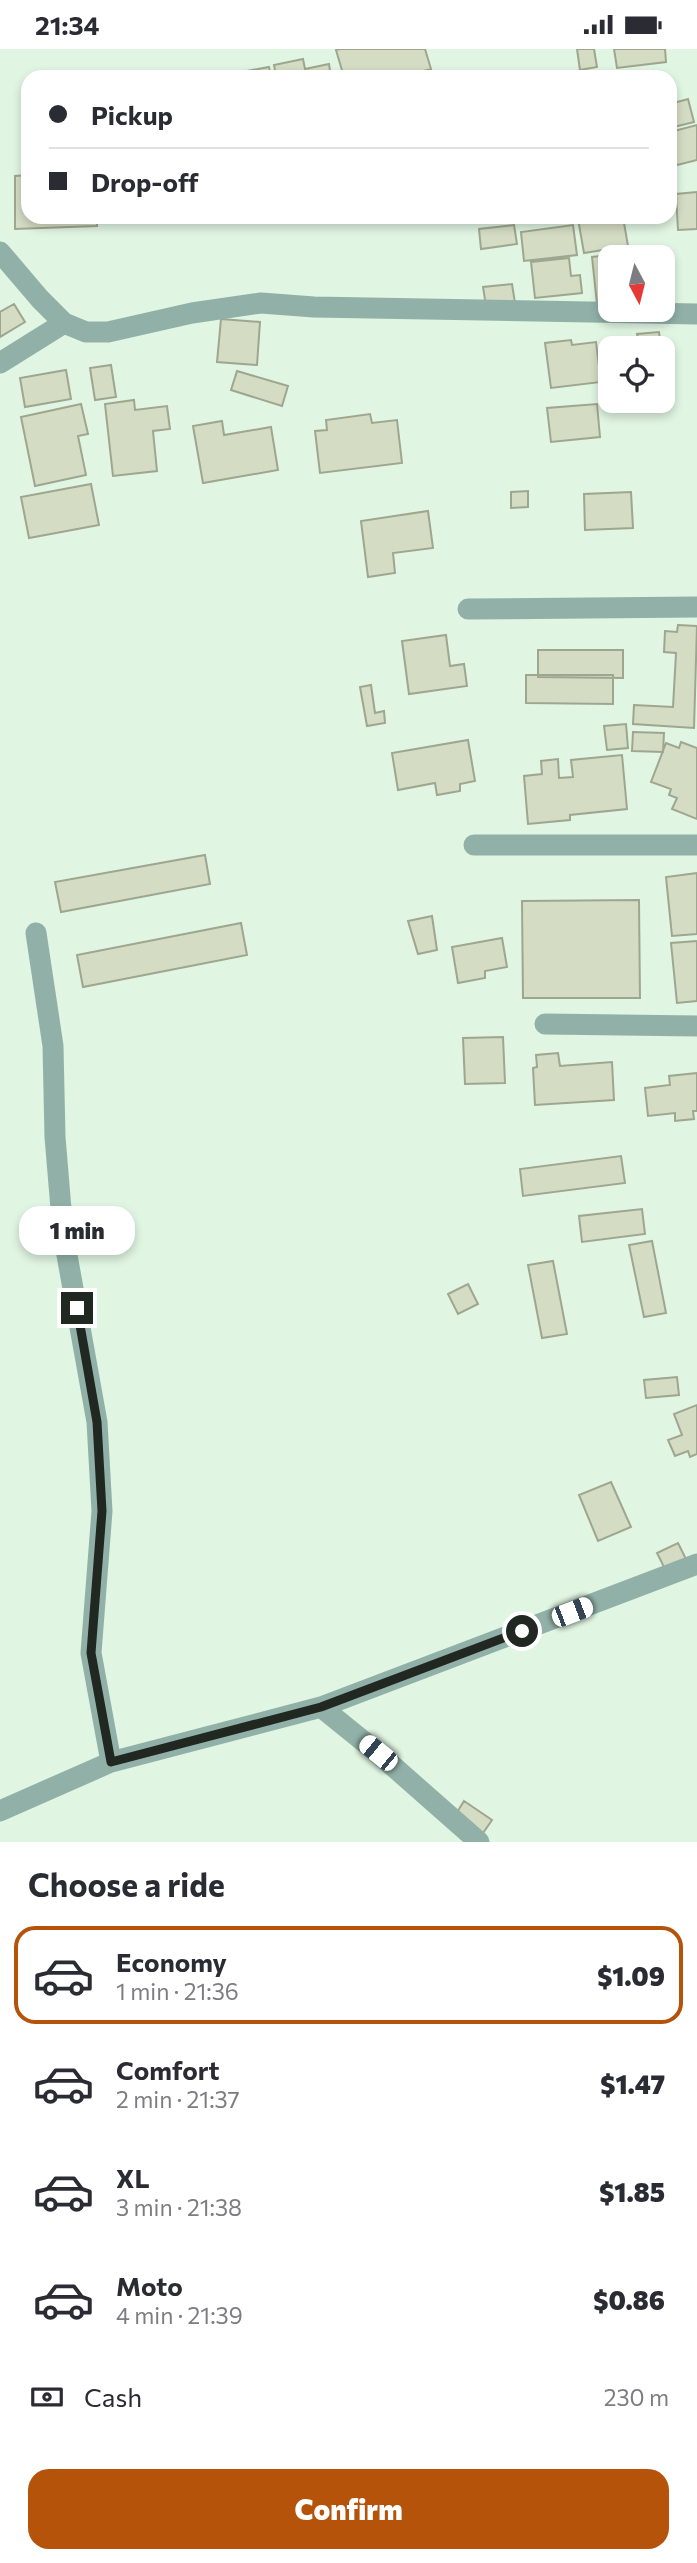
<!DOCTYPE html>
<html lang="en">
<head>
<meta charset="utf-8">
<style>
	body { margin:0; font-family:Commissioner,sans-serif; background:#f2f2f3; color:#2b2b33; height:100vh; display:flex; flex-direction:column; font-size:26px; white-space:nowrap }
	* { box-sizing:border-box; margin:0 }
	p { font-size:23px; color:#7c7c81 }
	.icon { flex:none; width:38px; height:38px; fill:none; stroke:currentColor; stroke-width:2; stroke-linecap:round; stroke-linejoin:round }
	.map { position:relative; height:1793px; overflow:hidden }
	.details { display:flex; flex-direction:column; background:#fff; flex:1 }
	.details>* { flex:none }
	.top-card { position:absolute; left:21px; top:21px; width:656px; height:154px; border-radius:21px; box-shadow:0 4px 10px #0003; display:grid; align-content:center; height:154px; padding:0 28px; background:#fff }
	.needle { width:46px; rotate:173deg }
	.fabs { position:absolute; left:598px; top:196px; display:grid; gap:14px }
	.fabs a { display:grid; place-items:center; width:77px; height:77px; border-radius:14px; background:#fff; box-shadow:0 4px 10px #0003; font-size:35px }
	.end { position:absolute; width:32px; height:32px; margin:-16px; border:9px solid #202821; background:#fff; box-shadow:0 0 0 4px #fff }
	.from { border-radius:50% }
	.bubble { position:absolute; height:49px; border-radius:21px; background:#fff; box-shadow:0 4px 10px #0003; font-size:23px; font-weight:800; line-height:49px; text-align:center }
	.car { position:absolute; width:21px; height:42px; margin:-21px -10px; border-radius:9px; box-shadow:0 0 5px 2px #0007; background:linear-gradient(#fff 24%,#345 0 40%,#fff 0 76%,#345 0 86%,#fff 0) }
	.top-card b { display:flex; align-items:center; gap:24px; height:66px; font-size:26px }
	.top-card b+b { border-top:2px solid #e1e1e2 }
	.top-card i { width:18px; height:18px; background:#2b2b33 }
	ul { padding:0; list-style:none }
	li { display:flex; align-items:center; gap:21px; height:98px; margin:0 14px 10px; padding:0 14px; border:4px solid transparent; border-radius:21px }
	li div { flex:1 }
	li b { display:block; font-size:26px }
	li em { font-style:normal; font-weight:800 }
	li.current { border-color:#b45309 }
	li>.icon { width:63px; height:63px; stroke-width:1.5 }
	h2 { padding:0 28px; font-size:32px; line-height:84px }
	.pay { display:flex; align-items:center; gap:18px; height:77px; padding:0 28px; font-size:26px }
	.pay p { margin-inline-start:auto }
	.primary-button { display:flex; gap:14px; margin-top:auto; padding:14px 28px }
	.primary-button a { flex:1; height:80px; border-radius:21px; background:#b45309; color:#fff; font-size:28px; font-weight:800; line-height:80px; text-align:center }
	.status { display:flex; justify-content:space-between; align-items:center; height:49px; padding:0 35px; background:#fff; direction:ltr }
	.status svg { height:19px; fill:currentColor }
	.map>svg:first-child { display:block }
</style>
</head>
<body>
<div class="status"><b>21:34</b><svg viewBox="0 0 49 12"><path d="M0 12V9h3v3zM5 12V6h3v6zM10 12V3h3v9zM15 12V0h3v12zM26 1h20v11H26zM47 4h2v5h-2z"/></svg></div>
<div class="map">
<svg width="697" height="1793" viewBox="0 0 697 1793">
	<rect width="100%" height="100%" fill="#e0f5e2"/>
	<!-- building -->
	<path fill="#d4dcc4" stroke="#9fa68f" stroke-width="2" d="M340 0H425L431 20 401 28H344L336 1Z
		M577 0H594L597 18 580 21Z
		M614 0H665L666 13 617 19Z
		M303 10 305 20 329 15 331 28H242L241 23 269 18 271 28 276 27 274 16Z
		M688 50 694 73 670 79V55Z
		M697 76V111L673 117 670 108V83Z
		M28 126V168H97V177L15 180V127Z
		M697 143V180L678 181 676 145Z
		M225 168H269L226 174Z
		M588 168H623L628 197 584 204 578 170Z
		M514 176 517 195 481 200 479 180Z
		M573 176 577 206 524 212 521 183Z
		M619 205 620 208H611V254L597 255 592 208Z
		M569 209 571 227 580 226 582 244 535 249 531 213Z
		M512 235 515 254 486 257 483 238Z
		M14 255 25 273 0 288V263Z
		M221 270 260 273 257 316 217 313Z
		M659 283 661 299H620L619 295 639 293 637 285Z
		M571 291 572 296 596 293 601 333 551 339 545 294Z
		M111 316 116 348 95 351 90 319Z
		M66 321 71 350 25 358 20 329Z
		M237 322 288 337 282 357 231 341Z
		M134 351 135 361 167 357 170 380 153 382 157 422 113 427 105 355Z
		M81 355 88 385 78 387 86 426 35 437 21 368Z
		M597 355 600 388 551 393 547 359Z
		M370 365 372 374 397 371 402 414 320 424 315 382 327 381 326 371Z
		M222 372 224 386 271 378 278 421 203 434 193 377Z
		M91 435 99 476 29 489 21 448Z
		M528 442V458L511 459V443Z
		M631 443 633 479 585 481 584 445Z
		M428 462 433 499 393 504 395 524 368 528 361 472Z
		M678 576 697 577 694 679 633 675 634 656 673 658 676 604 664 603 665 582 677 583Z
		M446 586 450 617 464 615 467 637 409 645 402 592Z
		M538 601H623V629L538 628Z
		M526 626H613V655L526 654Z
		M371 636 375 664 384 662 385 674 367 677 360 638Z
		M626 675 628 699 607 701 604 677Z
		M633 683 664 684 663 703 632 702Z
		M468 691 475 732 460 735V742L437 746 435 734 398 741 392 704Z
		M681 693 697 699V770L672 760 677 749 669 746 671 740 651 733 666 694 679 699Z
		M622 706 627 760 570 766V771L528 775 524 727 542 725 541 712 558 710 559 729 573 728 571 711Z
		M205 806 210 835 61 863 55 833Z
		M697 824V885L672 887 666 828Z
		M639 851 640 949H523L522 852Z
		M432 867 437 901 418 905 408 872Z
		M241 874 247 906 83 938 77 906Z
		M502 889 507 918 485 922V929L458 934 452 898Z
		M697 892V952L677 954 671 894Z
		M503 988 505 1034 465 1035 463 989Z
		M558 1004 560 1017 612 1013 614 1051 535 1056 533 1019 537 1018 536 1006Z
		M697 1024V1062H693L694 1070 675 1072V1064L648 1067 645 1039 670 1036 669 1027Z
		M621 1107 625 1134 523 1147 520 1120Z
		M642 1160 645 1185 582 1193 579 1167Z
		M652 1192 666 1264 644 1268 629 1196Z
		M553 1212 567 1285 542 1289 528 1216Z
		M468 1235 478 1255 458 1265 448 1245Z
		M677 1328 679 1346 646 1349 644 1331Z
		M697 1356V1405L690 1408 688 1402 675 1407 668 1391 682 1386 674 1365Z
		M611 1433 631 1478 598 1492 579 1446Z
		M678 1494 686 1510 665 1520 657 1504Z
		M464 1752 492 1771 483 1784 456 1765Z"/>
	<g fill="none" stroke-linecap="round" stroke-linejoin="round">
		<!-- street -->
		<path stroke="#91b1a8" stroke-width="21" d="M0 203 40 250 64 274 86 283H108L192 264 261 254 314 258 697 265
			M0 314 64 274
			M468 560 697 558
			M474 796H697
			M36 884 53 997 55 1088 63 1184 97 1373 102 1462 91 1604 111 1713
			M545 975 697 977
			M321 1658 378 1704 479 1793
			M0 1762 111 1713 321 1658 697 1515"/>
	</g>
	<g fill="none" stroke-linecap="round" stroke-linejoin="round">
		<!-- route -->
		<path stroke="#202821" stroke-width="9" d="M77 1259 97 1373 102 1462 91 1604 111 1713 321 1658 522 1582"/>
	</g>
</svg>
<div class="fabs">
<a><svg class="needle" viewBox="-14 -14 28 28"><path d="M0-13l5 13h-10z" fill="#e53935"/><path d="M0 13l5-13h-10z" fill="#7c7c81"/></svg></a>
<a><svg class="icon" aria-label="locate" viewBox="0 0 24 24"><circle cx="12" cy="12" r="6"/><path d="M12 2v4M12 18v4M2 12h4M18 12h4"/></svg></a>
</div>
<i class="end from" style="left:522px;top:1582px"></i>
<i class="end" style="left:77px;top:1259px"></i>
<div class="bubble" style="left:19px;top:1157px;width:116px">1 min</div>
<i class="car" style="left:572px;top:1563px;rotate:69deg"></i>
<i class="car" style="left:378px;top:1704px;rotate:309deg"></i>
<div class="top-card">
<b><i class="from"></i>Pickup</b>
<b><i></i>Drop-off</b>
</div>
</div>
<section class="details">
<h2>Choose a ride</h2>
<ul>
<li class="current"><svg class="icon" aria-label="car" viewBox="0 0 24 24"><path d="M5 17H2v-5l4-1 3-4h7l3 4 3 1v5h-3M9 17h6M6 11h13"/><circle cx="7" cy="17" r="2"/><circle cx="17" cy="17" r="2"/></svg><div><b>Economy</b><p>1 min · 21:36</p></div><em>$1.09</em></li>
<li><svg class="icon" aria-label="car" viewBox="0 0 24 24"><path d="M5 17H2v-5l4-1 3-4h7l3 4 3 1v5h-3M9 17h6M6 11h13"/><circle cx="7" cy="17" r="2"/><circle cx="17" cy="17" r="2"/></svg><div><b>Comfort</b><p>2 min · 21:37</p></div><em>$1.47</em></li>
<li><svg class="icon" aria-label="car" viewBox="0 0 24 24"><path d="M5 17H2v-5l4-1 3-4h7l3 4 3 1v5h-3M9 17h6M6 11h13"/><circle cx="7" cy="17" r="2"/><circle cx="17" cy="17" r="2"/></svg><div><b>XL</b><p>3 min · 21:38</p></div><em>$1.85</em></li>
<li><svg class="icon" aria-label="car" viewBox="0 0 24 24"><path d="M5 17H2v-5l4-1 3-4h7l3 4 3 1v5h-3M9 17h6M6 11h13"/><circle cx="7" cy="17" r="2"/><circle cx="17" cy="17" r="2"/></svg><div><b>Moto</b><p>4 min · 21:39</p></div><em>$0.86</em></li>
</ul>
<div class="pay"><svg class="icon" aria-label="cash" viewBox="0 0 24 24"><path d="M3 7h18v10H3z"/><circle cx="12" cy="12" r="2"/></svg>Cash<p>230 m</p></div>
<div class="primary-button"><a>Confirm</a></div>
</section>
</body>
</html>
